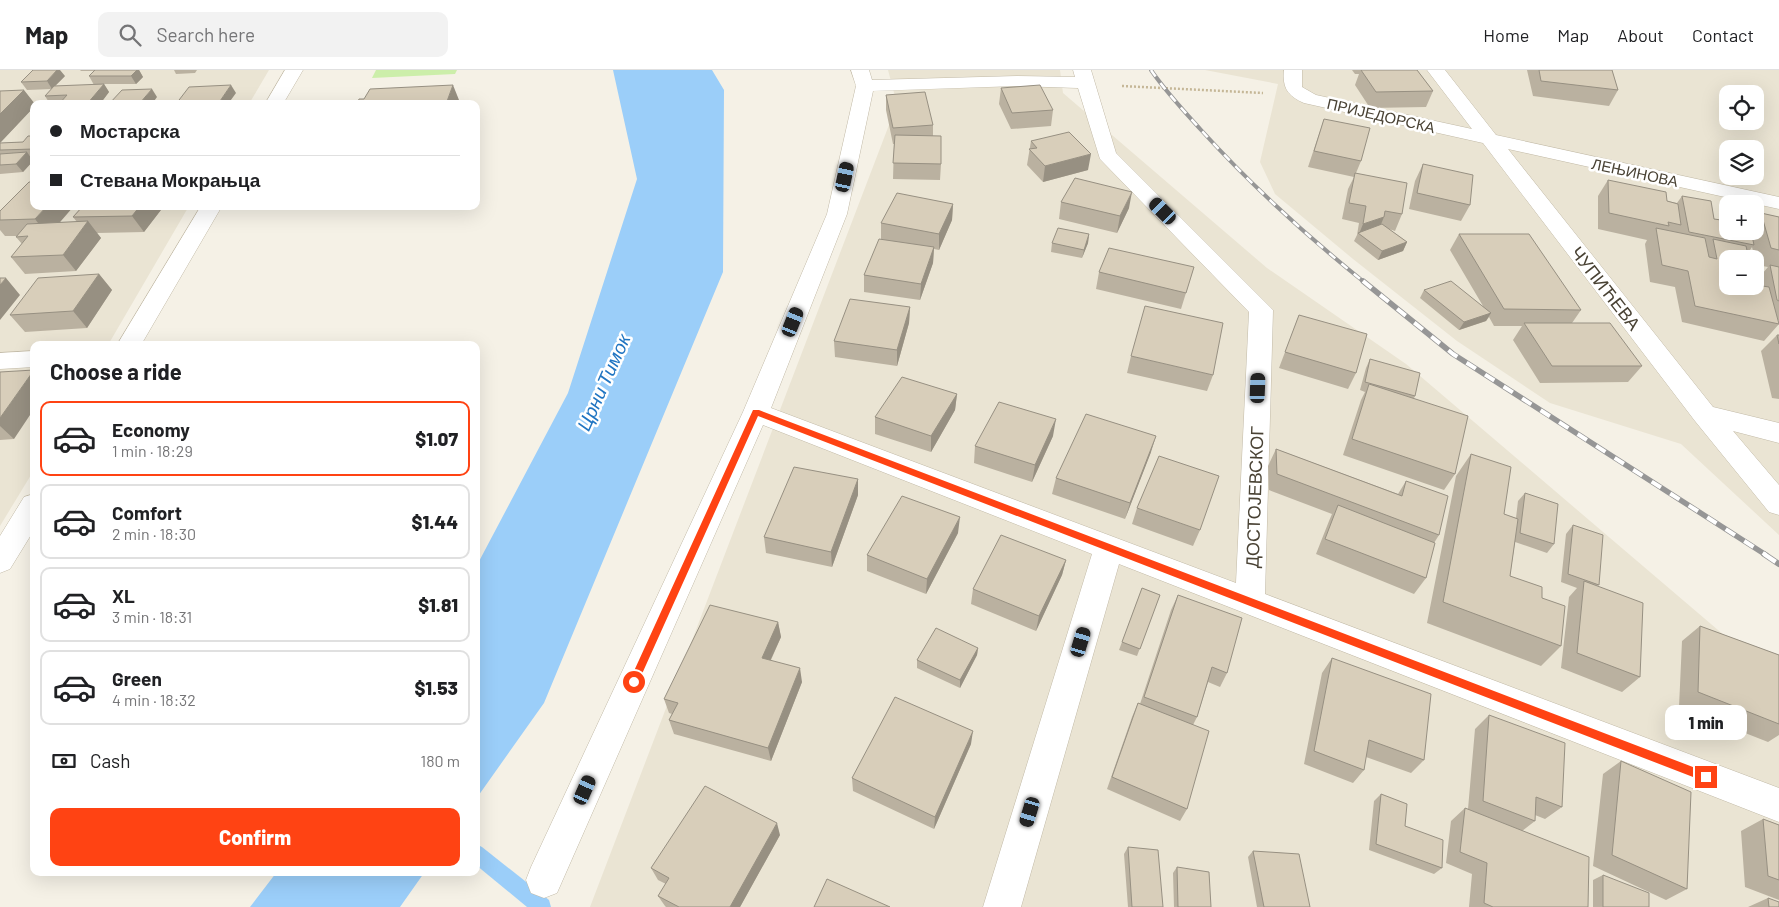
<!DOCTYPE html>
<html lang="en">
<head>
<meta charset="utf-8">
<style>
	body { margin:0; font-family:Barlow,sans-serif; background:#f2f2f2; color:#202124; height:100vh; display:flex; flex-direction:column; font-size:19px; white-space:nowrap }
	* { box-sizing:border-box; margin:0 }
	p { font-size:16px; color:#757577 }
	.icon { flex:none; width:28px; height:28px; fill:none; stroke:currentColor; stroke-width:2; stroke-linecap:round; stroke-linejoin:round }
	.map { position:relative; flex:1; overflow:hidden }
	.panel { position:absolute; left:30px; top:271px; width:450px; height:535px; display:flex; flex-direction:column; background:#fff; border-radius:10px; box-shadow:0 5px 20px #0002 }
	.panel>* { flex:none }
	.top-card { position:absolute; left:30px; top:30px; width:450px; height:110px; border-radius:10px; box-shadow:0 5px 20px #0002; display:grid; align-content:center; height:110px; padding:0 20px; background:#fff }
	.buttons { position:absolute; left:1719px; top:15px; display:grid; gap:10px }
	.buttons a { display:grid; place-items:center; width:45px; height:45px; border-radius:10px; background:#fff; box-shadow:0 5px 20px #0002; font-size:25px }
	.end { position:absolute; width:22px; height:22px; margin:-11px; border:6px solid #ff4313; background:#fff; box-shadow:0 0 0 2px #fff }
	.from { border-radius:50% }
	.bubble { position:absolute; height:35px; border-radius:10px; background:#fff; box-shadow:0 5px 20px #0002; font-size:16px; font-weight:800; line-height:35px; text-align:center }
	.car { position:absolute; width:15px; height:30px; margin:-15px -8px; border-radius:6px; box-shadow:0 0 4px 1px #0007; background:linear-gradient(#222 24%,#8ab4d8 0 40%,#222 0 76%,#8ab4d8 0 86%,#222 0) }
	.top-card b { display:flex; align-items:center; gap:18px; height:48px; font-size:19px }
	.top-card b+b { border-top:1px solid #e0e0e0 }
	.top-card i { width:12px; height:12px; background:#202124 }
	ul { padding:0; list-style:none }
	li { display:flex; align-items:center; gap:15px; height:75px; margin:0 10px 8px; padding:0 10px; border:2px solid #e0e0e0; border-radius:10px }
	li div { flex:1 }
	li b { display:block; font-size:19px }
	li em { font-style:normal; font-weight:800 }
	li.active { border-color:#ff4313 }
	li>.icon { width:45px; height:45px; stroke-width:1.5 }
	h2 { padding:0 20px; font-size:22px; line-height:60px }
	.pay { display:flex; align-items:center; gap:12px; height:55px; padding:0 20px; font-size:19px }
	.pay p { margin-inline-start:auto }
	.primary-button { display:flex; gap:10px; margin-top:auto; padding:10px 20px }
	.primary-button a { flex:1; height:58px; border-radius:10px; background:#ff4313; color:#fff; font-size:20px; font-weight:800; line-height:58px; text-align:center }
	header { display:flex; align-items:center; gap:30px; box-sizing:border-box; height:70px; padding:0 25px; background:#fff; border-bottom:1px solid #e0e0e0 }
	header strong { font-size:24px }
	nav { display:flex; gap:28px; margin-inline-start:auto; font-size:18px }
	.search { width:350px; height:45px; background:#f2f2f2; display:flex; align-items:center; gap:12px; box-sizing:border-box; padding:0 18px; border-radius:10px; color:#757577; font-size:19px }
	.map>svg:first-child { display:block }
</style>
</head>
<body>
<header>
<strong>Map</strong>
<div class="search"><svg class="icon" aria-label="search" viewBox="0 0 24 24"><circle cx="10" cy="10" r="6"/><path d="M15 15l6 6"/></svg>Search here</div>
<nav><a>Home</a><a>Map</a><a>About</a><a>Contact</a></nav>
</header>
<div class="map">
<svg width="1779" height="837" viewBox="0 0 1779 837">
	<rect width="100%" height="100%" fill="#f5f1e6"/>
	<!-- residential -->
	<path fill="#eae4d3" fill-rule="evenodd" d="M0 0H269L249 34H34V136H189L108 275H34V400L0 456Z
		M888 0H1060L1063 23 1267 198 1406 294 1779 612V837H590L897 34Z
		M1205 0H1779V465L1681 374 1550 333 1457 271 1353 189 1275 124 1260 92 1278 14ZM1728 24H1755V51H1728ZM1728 79H1755V106H1728ZM1728 134H1755V161H1728ZM1728 189H1755V216H1728Z"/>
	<!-- green -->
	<path fill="#cea" d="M376 0H457L455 4 372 8Z"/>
	<!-- water -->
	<path fill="#9bcef9" d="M613 0H712L724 20 723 202 544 633 476 729V497L568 323 637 109Z
		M276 803V802L424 803 400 837H250Z"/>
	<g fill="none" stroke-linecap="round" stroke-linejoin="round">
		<!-- stream -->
		<path fill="#9bcef9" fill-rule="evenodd" d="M476 774 482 777 549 830 551 837H527L476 795Z"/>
		<defs>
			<path id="minor" d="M285 0H303L283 34H265Z
				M851 0H869L872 10 1017 6 1075 7 1073 0H1091L1116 83 1273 240 1265 524 1779 718V752L1119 494 1021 837H983L1092 484 763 355 557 823 544 828 531 823 526 810 531 797 743 342 827 144 856 16ZM1017 16 1078 18 1100 89 1249 242 1236 513 771 338 847 144 873 21Z
				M1284 0H1302V17L1316 25 1472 59 1427 0H1445L1496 65 1779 127V139L1508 79 1713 337 1779 353V373L1733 361 1779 415V445L1769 442 1695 351 1483 73 1304 33C1288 26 1282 18 1284 0Z
				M201 136H222L141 275H117Z
				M34 281V297L0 299V283Z
				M34 424V460L10 499 0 503V466L24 427Z"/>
		</defs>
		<!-- minor casing -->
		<use href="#minor" stroke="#c2baa7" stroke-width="1"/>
		<!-- path -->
		<path stroke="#c5b797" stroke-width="2.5" stroke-dasharray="2 2" stroke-linecap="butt" d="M1122 16 1263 23"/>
		<!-- minor -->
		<use href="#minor" fill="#fff" fill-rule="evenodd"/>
		<defs>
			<path id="rail-far2" d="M1151 0C1166 22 1184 41 1202 61 1252 116 1307 166 1364 212"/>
			<path id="rail-far1" d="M1363 211 1453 284 1766 485"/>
			<path id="rail" d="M1764 484 1779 494"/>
		</defs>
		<!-- rail-far2 casing -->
		<use href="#rail-far2" stroke="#969696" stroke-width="4"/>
		<!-- rail-far1 casing -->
		<use href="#rail-far1" stroke="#969696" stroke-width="5.5"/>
		<!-- rail casing -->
		<use href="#rail" stroke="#969696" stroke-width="6"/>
		<!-- rail-far2 -->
		<use href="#rail-far2" stroke="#fff" stroke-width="2.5" stroke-dasharray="8" stroke-linecap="butt"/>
		<!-- rail-far1 -->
		<use href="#rail-far1" stroke="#fff" stroke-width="4" stroke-dasharray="11" stroke-linecap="butt"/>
		<!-- rail -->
		<use href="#rail" stroke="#fff" stroke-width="4.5" stroke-dasharray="14" stroke-linecap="butt"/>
	</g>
	<!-- wall -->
	<path fill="#bab1a0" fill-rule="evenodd" d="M80 0H139L143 7 136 14H104L109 22 100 34H50L45 26 52 19 27 20 21 12 65 6 55 16 94 15 89 6 95 1H81Z
		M174 0H197L195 3 176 4Z
		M1352 0H1417L1433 21 1426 37 1370 38 1355 15 1359 4H1355Z
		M1527 0H1612L1618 20 1609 36 1533 26Z
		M1001 18 1053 40 1051 56 1011 59 999 34Z
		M0 21 34 34V37L0 73 23 72 34 66V88H31L33 91 23 102 0 104Z
		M886 25 933 55V66L941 94 940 110 893 109 894 74H893L886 40Z
		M1324 49 1361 91 1356 103 1402 144 1395 161 1389 159 1407 172 1403 181 1378 190 1354 171 1357 165 1359 153 1342 149 1348 119 1354 107 1308 97Z
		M1031 71 1088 100 1043 112 1027 95Z
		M1423 94 1470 135 1461 151 1409 139 1415 111Z
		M1608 110 1667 131 1677 133 1682 126 1714 149 1728 161H1755V150L1761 143 1779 147V251L1778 250 1779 254 1764 271 1682 252 1675 217 1650 212 1645 174 1647 170 1598 159V126ZM1752 177 1757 195 1768 197 1756 211V215L1748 183Z
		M1061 132 1129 138 1117 163 1059 149Z
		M953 134 952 150 939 180 934 179 933 193 920 230 864 222V205L881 169V153Z
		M83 136H164L144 162 97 163 101 168 76 201 25 204 11 187 22 174 16 167 17 166H5L0 160V141L60 152H77L73 147Z
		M1089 164 1088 173 1082 188 1051 182 1052 173Z
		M1459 164 1581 240 1572 253 1642 296 1628 312 1540 313 1513 270 1522 256H1494L1489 247 1486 251 1459 260 1420 228 1424 220 1483 236 1450 180Z
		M1194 197 1181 239 1096 219 1099 202Z
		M99 204 112 220 87 258 25 262 10 245Z
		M910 237 909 253 897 296 835 287 834 271Z
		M1299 245 1356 303 1348 319 1279 298Z
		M1777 265H1779V329L1772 328 1761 281Z
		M1131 286 1213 305 1207 321 1127 303Z
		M1370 289 1415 326 1414 328 1455 404 1444 420 1343 385 1361 330 1365 322 1360 320 1366 298Z
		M0 302 14 369 0 370Z
		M957 324 955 340 931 382 875 364V347Z
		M1053 366 1032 412 974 393 975 376Z
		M1276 379 1398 424 1406 411 1439 465 1434 473 1426 508 1414 524 1316 484 1329 451 1332 444 1269 420 1268 396Z
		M1151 382 1125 449 1052 424 1056 408Z
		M1471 384 1504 444 1516 448 1518 431 1525 423 1554 474 1547 483 1515 472 1510 506 1542 528 1561 576 1541 596 1427 553 1456 406Z
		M858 409V425L832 497 766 483 764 467Z
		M1137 438 1200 460 1193 476 1132 454Z
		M1573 455 1599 515 1597 516 1640 607 1622 622 1561 598 1569 527 1577 518 1561 512 1566 464Z
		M958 463 926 524 867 501V485Z
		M1066 490 1062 505 1036 561 971 534 973 519Z
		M1142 518 1160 525 1137 586 1119 580Z
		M1178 525 1227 603 1220 617 1208 612 1197 647 1193 655 1187 739 1180 751 1107 719 1132 647 1138 633 1140 634 1171 540Z
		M778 552 781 567 771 590 802 612 771 691 674 664 669 650 672 644 669 643 664 629Z
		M1700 556 1779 585V665L1768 672 1679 637 1682 571Z
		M978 578 977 585 960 618 917 598V590Z
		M1332 588 1424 690 1411 703 1366 687 1364 700 1353 713 1304 694 1322 603Z
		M1489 645 1562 737 1545 749 1535 745V751L1522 761 1588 837H1469L1472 804 1446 793 1451 751 1465 738 1468 739 1475 659Z
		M971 674 934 759 853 721 852 708Z
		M1621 691 1687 819 1666 830 1593 796 1603 704Z
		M1381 724 1405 756 1442 798 1434 804 1369 780 1374 731Z
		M1763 749 1779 755V830L1745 817 1741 761Z
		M780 765 740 837H666L665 836 658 826 666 814 658 810 651 798Z
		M1128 777 1163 837H1128L1124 784Z
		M1253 781 1310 837H1257L1248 787Z
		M1177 797 1211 837H1174L1173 803Z
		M1603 805 1649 837H1593V810Z
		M1768 828 1779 837H1748Z"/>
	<!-- shaded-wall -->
	<path fill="#979082" d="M57 0H60L65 6 52 19 47 11Z
		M137 0H139L143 7 136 14 131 6Z
		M104 14 109 22 100 34H87Z
		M231 15 236 23 228 34H218Z
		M453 15 459 30 458 34H446Z
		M152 19 157 27 152 34H139Z
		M24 20 35 34H34V37L0 73V44Z
		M27 82 33 91 23 102 16 94Z
		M1091 84 1088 100 1043 112 1045 96Z
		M1132 122 1129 138 1117 163 1120 146Z
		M953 134 952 150 939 180V164Z
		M47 136H74L48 166 35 149Z
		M140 136H164L144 162 132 146Z
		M1384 147 1377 164H1359L1363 154Z
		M88 151 101 168 76 201 63 185Z
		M1089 164 1088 173 1082 188 1084 180Z
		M1407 172 1403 181 1378 190 1382 181Z
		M934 177 933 193 920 230 921 214Z
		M99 204 112 220 87 258 73 241Z
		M6 208 20 225 0 250V215Z
		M910 237 909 253 897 296V280Z
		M1491 243 1486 251 1459 260 1464 252Z
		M34 300V339L14 369 0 356V348Z
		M957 324 955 340 931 382V366Z
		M1056 349 1053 366 1032 412 1035 395Z
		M1156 366 1151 382 1125 449 1130 433Z
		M858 409V425L832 497 831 482Z
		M960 447 958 463 926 524 927 509Z
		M1066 490 1062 505 1036 561 1039 546Z
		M778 552 781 567 765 602 762 588Z
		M978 578 977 585 960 618V610Z
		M800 598 802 612 771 691 768 678Z
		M973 661 971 674 934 759 935 747Z
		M777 753 780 765 740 837H730Z"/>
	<!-- building -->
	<path fill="#d8ceba" stroke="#979082" d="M33 0H57L47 11 21 12Z
		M95 0H137L131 6H89Z
		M1361 0H1417L1433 21 1376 22Z
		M1539 0H1612L1618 20 1541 11Z
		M104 14 87 34H59L67 25 45 26 54 16Z
		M231 15 218 34H176L189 17Z
		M453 15 446 34H357L359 29H364L370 19Z
		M1040 15 1053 40 1012 43 1001 18Z
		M152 19 139 34H109L122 20Z
		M24 20 0 44V21Z
		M925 22 933 55 893 58 886 25Z
		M1324 49 1370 58 1361 91 1314 81Z
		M1069 62 1091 84 1045 96 1029 79 1037 78 1031 71Z
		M895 65 941 66V94L893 93Z
		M28 66H34V79L0 80V73L23 72Z
		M27 82 16 94 0 95V84Z
		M1423 94 1473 105 1470 135 1417 123Z
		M1355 103 1407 113 1402 144 1385 141 1384 147 1363 154 1366 136 1349 133Z
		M1075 108 1132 122 1120 146 1061 132Z
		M1608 110 1666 122 1667 131 1678 134 1681 155 1668 152 1669 156 1609 143Z
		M29 112H34V136H47L35 149 0 150V141Z
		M897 123 953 134 939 164 881 153Z
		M1682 126 1711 131 1714 149 1728 151V161H1751L1754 175 1689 162Z
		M83 136H140L132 146 73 147Z
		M1761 143 1779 147V180L1771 178Z
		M88 151 63 185 11 187 28 166 16 167 27 154Z
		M1382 154 1407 172 1382 181 1358 163Z
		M1058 158 1089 164 1084 180 1052 173Z
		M1656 158 1705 168 1709 187 1717 189 1713 169 1746 176 1749 189H1728V216H1755V212L1756 215 1769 217 1779 254 1695 236 1688 201 1662 195Z
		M1459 164H1529L1581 240 1504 239Z
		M879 169 934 177 921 214 864 205Z
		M1109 178 1194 197 1186 223 1099 202Z
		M1770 195 1779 197V231L1777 230Z
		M99 204 73 241 10 245 38 208Z
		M0 208H6L0 215Z
		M1451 211 1491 243 1464 252 1424 220Z
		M850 229 910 237 897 280 834 271Z
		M1145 236 1223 253 1213 305 1131 286Z
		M1299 245 1367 264 1356 303 1285 282Z
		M1524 253H1610L1642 296H1552Z
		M1777 265H1779V274Z
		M1370 289 1420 303 1415 326 1365 312Z
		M34 300 0 348V302Z
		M902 307 957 324 931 366 875 347Z
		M1369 314 1468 346 1455 404 1352 369Z
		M999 332 1056 349 1035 395 975 376Z
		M1086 344 1156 366 1130 433 1056 408Z
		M1276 379 1402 426 1406 411 1448 426 1439 465 1277 404Z
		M1471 384 1511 397 1504 444 1518 449 1510 506 1542 517V528L1565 536 1561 576 1443 532Z
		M1159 386 1219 406 1200 460 1137 438Z
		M794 397 858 409 831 482 764 467Z
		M1525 423 1558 434 1554 474 1520 463Z
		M902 426 960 447 927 509 867 485Z
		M1338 435 1435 473 1426 508 1325 469Z
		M1573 455 1603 465 1599 515 1568 504Z
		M1001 465 1066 490 1039 546 973 519Z
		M1584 511 1643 533 1640 607 1577 583Z
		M1142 518 1160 525 1140 579 1122 572Z
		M1178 525 1242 548 1227 603 1212 597 1197 647 1144 627Z
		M710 535 778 552 762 588 800 598 768 678 669 650 678 633 664 629Z
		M1700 556 1779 585V654L1698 622Z
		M936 558 978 578 960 610 917 590Z
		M1332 588 1431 624 1424 690 1369 670 1364 700 1314 681Z
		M895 627 973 661 935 747 852 708Z
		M1138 633 1209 661 1187 739 1112 707Z
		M1489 645 1565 673 1562 737 1536 727 1535 751 1483 731Z
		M1621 691 1691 722 1687 819 1612 785Z
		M705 716 777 753 730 837H679L658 826 669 808 651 798Z
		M1381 724 1407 734 1405 756 1443 770 1442 798 1376 774Z
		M1465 738 1589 787 1588 837H1493L1484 833 1487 793 1460 782Z
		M1763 749 1779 755V810L1768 806Z
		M1128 777 1158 780 1163 837H1132Z
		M1253 781 1299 784 1310 837H1264Z
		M1177 797 1209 802 1211 837H1178Z
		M1603 805 1649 823V837H1603Z
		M827 809 890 837H814Z
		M1768 828 1779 832V837H1769Z"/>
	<!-- route -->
	<path fill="#ff4313" d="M753 340H759L1706 702 1711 707 1706 712 758 346 637 615H630L629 612Z"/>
	<g text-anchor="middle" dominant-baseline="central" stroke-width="5" stroke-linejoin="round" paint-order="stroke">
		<!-- far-street labels -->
		<g font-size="15" fill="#494234" stroke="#fff">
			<text transform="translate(1381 45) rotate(13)">ПРИЈЕДОРСКА</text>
			<text transform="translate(1635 102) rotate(12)">ЛЕЊИНОВА</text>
		</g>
		<!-- street labels -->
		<g font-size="18" fill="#494234" stroke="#fff">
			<text transform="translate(1606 218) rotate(52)">ЧУПИЋЕВА</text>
			<text transform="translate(1254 427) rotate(-88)">ДОСТОЈЕВСКОГ</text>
		</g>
		<!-- water labels -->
		<g font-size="19" font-style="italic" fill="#2075c2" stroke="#fff">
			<text transform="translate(603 312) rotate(-66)">Црни Тимок</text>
		</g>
	</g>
</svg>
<div class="buttons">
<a><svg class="icon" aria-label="locate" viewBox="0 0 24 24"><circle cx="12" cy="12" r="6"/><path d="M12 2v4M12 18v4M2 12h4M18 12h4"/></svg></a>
<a><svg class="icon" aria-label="layers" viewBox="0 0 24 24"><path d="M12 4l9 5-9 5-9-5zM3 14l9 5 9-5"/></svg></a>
<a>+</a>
<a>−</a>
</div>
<i class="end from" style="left:634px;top:612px"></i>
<i class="end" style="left:1706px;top:707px"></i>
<div class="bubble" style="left:1665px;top:635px;width:82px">1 min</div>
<i class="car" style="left:845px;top:107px;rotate:12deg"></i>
<i class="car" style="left:1163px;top:141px;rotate:315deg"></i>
<i class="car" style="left:793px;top:252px;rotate:22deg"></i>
<i class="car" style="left:1258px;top:318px;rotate:2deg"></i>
<i class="car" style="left:1081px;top:572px;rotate:17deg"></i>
<i class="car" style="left:585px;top:720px;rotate:24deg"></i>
<i class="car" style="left:1030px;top:742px;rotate:197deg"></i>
<div class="top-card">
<b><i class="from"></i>Мостарска</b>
<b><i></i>Стевана Мокрањца</b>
</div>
<section class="panel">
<h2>Choose a ride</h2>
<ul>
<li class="active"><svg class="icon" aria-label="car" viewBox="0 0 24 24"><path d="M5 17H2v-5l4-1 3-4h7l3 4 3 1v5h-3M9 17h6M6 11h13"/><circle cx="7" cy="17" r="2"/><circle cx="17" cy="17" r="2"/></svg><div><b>Economy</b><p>1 min · 18:29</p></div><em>$1.07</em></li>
<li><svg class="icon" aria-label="car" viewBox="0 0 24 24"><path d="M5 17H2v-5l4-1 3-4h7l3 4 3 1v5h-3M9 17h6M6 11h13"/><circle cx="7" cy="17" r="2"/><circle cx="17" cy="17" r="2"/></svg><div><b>Comfort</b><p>2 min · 18:30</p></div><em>$1.44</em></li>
<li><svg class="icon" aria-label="car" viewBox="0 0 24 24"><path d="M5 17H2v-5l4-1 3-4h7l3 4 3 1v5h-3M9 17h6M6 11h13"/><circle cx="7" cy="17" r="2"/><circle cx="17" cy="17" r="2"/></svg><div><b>XL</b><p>3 min · 18:31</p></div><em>$1.81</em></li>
<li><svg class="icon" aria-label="car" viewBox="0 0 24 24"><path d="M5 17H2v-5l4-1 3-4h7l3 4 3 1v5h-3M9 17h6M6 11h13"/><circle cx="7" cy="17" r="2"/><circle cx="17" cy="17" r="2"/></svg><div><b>Green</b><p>4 min · 18:32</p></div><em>$1.53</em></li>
</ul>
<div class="pay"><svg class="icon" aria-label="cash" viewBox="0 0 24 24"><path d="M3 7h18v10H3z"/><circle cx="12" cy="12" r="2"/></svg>Cash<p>180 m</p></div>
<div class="primary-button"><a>Confirm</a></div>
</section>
</div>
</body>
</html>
